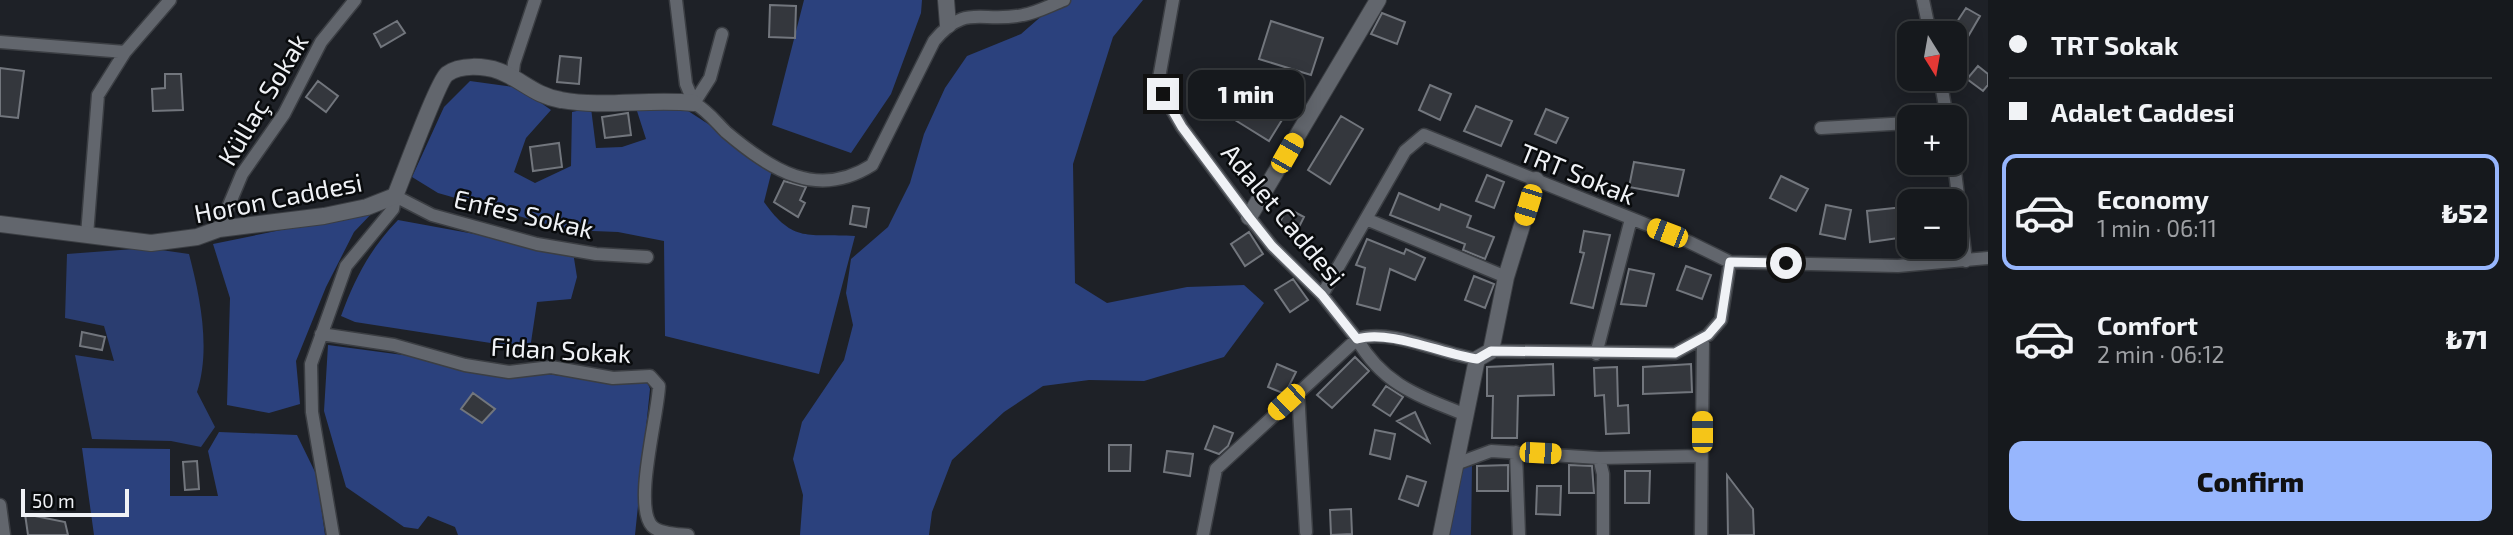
<!DOCTYPE html>
<html lang="en">
<head>
<meta charset="utf-8">
<style>
	body { margin:0; font-family:"Exo 2",sans-serif; background:#23262a; color:#f1f3f6; height:100vh; display:flex; flex-direction:column; font-size:26px; white-space:nowrap }
	* { box-sizing:border-box; margin:0 }
	p { font-size:23px; color:#9ea0a4 }
	.icon { flex:none; width:38px; height:38px; fill:none; stroke:currentColor; stroke-width:2; stroke-linecap:round; stroke-linejoin:round }
	.map { position:relative; flex:1; overflow:hidden }
	.side { display:flex; flex-direction:column; background:#16191d; width:525px }
	.side>* { flex:none }
	.hud { display:grid; align-content:center; height:154px; padding:0 21px; background:#16191d }
	.needle { width:46px; rotate:169deg }
	.tools { position:absolute; left:1897px; top:21px; display:grid; gap:14px }
	.tools a { display:grid; place-items:center; width:70px; height:70px; border-radius:14px; background:#16191d; box-shadow:0 4px 18px #0003,0 0 0 2px #35383b; font-size:35px }
	.scale { position:absolute; left:21px; bottom:18px; width:108px; box-sizing:border-box; padding-left:7px; border:4px solid #f0f2f6; border-top:0; font-size:19px; line-height:24px; white-space:nowrap; color:#f0f2f6; -webkit-text-stroke:5px #090b0d; paint-order:stroke }
	.end { position:absolute; width:32px; height:32px; margin:-16px; border:9px solid #f0f2f6; background:#111; box-shadow:0 0 0 4px #111 }
	.from { border-radius:50% }
	.bubble { position:absolute; height:49px; border-radius:14px; background:#16191d; box-shadow:0 4px 18px #0003,0 0 0 2px #35383b; font-size:23px; font-weight:800; line-height:49px; text-align:center }
	.car { position:absolute; width:21px; height:42px; margin:-21px -10px; border-radius:9px; box-shadow:0 0 5px 2px #0007; background:linear-gradient(#f5c518 24%,#345 0 40%,#f5c518 0 76%,#345 0 86%,#f5c518 0) }
	.hud b { display:flex; align-items:center; gap:24px; height:66px; font-size:26px }
	.hud b+b { border-top:2px solid #35383b }
	.hud i { width:18px; height:18px; background:#f1f3f6 }
	ul { padding:0; list-style:none }
	li { display:flex; align-items:center; gap:21px; height:116px; margin:0 14px 10px; padding:0 7px; border:4px solid transparent; border-radius:14px }
	li div { flex:1 }
	li b { display:block; font-size:26px }
	li em { font-style:normal; font-weight:800 }
	li.selected { border-color:#97b6fd }
	li>.icon { width:63px; height:63px; stroke-width:1.5 }
	.action { display:flex; gap:14px; margin-top:auto; padding:14px 21px }
	.action a { flex:1; height:80px; border-radius:14px; background:#97b6fd; color:#111; font-size:28px; font-weight:800; line-height:80px; text-align:center }
	main { display:flex; flex:1; min-height:0 }
	.map>svg:first-child { display:block }
</style>
</head>
<body>
<main>
<div class="map">
<svg width="1988" height="535" viewBox="0 0 1988 535">
	<rect width="100%" height="100%" fill="#1e2127"/>
	<!-- green -->
	<path fill="#2a3d70" d="M147 248 189 254C200 296 211 349 197 392L215 427 201 447 171 441 92 439 75 355 114 361 104 326 65 318 67 254Z
		M1472 466 1471 535H1450L1460 468Z"/>
	<!-- forest -->
	<path fill="#2b417d" d="M804 0H922L921 13 891 94 851 153 772 125Z
		M1060 0H1143L1113 37 1073 164 1075 283 1107 303 1187 287 1244 285 1264 303 1224 357 1144 381 1089 380 1043 386 1004 412 952 460 932 512 929 535H800L803 495 793 459 802 422 844 360 853 325 846 293 851 259 888 227 910 183 924 134 945 88 967 56 1021 34Z
		M470 81 520 88 551 110 526 138 514 172 535 183 571 166 572 112 591 108 596 148 622 147 646 139 637 111 682 107 773 166 764 202C794 244 808 233 855 236L819 374 665 336 664 241 618 232 568 230 438 193 412 177 444 107Z
		M374 211 354 232 326 287 296 361 300 404 269 413 227 405 230 298 213 244Z
		M398 220 573 252 577 277 571 299 537 302 530 349 355 322 341 316C355 278 370 249 398 220Z
		M328 345 592 380 645 376 650 389 635 535H458L455 527 428 516 418 529 404 527 346 487 324 411Z
		M219 432 297 435 317 476 325 535H94L82 448 170 449V496H218L208 451Z"/>
	<!-- building -->
	<path fill="#34373d" stroke="#72767d" stroke-width="2" d="M770 5 796 6 795 38 769 37Z
		M1966 8 1980 16 1966 40 1951 31Z
		M1382 13 1405 22 1397 44 1371 34Z
		M397 21 405 33 381 47 374 34Z
		M1271 21 1323 38 1311 75 1259 59Z
		M560 56 581 58 579 84 557 82Z
		M1978 66 1988 74V85L1983 91 1967 79Z
		M0 68 24 71 18 118 0 116Z
		M165 74H181L183 110 153 111 152 89 165 88Z
		M1264 74 1298 94 1269 141 1235 120Z
		M318 81 338 96 326 112 306 97Z
		M1430 85 1451 94 1440 120 1419 110Z
		M1476 106 1512 121 1501 146 1464 131Z
		M1546 109 1568 118 1556 143 1535 134Z
		M628 113 631 135 605 138 602 117Z
		M1341 116 1363 129 1330 184 1308 170Z
		M559 143 562 167 533 171 530 147Z
		M1634 162 1684 170 1678 196 1629 187Z
		M1487 175 1504 182 1494 208 1476 201Z
		M1781 176 1808 189 1796 211 1770 198Z
		M784 181 806 187 800 200 805 203 798 217 774 202Z
		M1399 193 1439 210 1441 204 1471 216 1467 227 1494 237 1485 259 1463 250 1465 244 1390 215Z
		M1826 205 1851 210 1845 239 1820 234Z
		M853 206 869 208 866 227 850 224Z
		M1903 207 1906 237 1870 242 1867 211Z
		M1287 208 1304 217 1296 233 1279 224Z
		M1584 231 1610 235 1593 308 1571 303 1584 253 1580 252Z
		M1249 232 1263 254 1245 266 1231 244Z
		M1367 239 1404 254 1406 249 1425 258 1415 280 1390 269 1380 310 1357 304 1365 268 1356 265Z
		M1686 266 1711 275 1702 299 1677 290Z
		M1629 269 1654 274 1646 306 1621 304Z
		M1474 276 1494 284 1485 308 1465 300Z
		M1293 279 1308 300 1290 312 1275 290Z
		M82 332 105 337 102 350 80 346Z
		M1355 357 1369 371 1332 408 1317 395Z
		M1277 364 1296 372 1285 394 1268 387Z
		M1553 364 1554 395 1518 396 1517 438H1492L1493 396H1487V367Z
		M1691 364 1692 392 1643 394V367Z
		M1617 367 1618 406 1628 405 1629 433 1606 434 1604 395 1595 396 1594 368Z
		M1386 386 1403 397 1390 416 1373 405Z
		M473 393 495 409 482 423 461 409Z
		M1415 412 1429 442 1397 421Z
		M1214 426 1233 433 1228 446 1219 454 1205 449Z
		M1375 430 1395 434 1390 459 1370 454Z
		M1109 445H1131L1130 471H1109Z
		M1167 451 1193 454 1190 476 1164 472Z
		M197 461 199 489 185 490 183 462Z
		M1508 465V491H1477V466Z
		M1569 465 1592 466 1594 493H1569Z
		M1625 471H1650L1649 503H1625Z
		M1727 475 1753 509 1754 535H1728Z
		M1407 476 1426 482 1418 506 1399 499Z
		M1537 486H1561L1560 515 1536 514Z
		M1351 509 1352 534 1331 535 1330 510Z
		M25 514 65 522 68 535H28Z"/>
	<g fill="none" stroke-linecap="round" stroke-linejoin="round">
		<defs>
			<path id="minor" d="M676 0 686 84 694 103
				M1173 0 1159 78 1163 94 1182 127 1249 217 1272 246 1322 295 1357 339C1393 328 1440 354 1477 359
				M1923 0 1930 33
				M0 42 125 52
				M512 79 514 63 535 0
				M1940 79 1947 117
				M694 103C708 111 715 121 726 132 771 170 817 200 872 165L934 41C966 2 981 24 1023 15 1036 13 1051 5 1064 0
				M694 103 710 78 722 34
				M1821 128 1909 123
				M1954 163 1966 261
				M1366 219 1506 277
				M219 229 242 174 284 114 321 42 355 0
				M87 235 98 95 125 52 170 0
				M1322 295 1405 151 1424 135 1685 240 1730 262 1898 266 1988 258
				M321 334 394 345 465 365 509 372 551 367 613 378 650 376 659 386C658 416 633 505 652 526 660 534 677 534 688 535
				M1491 351 1675 353 1708 335 1721 320 1730 262
				M1596 354 1631 219
				M1298 391 1306 532
				M1516 452 1519 535
				M1599 458 1701 456
				M1456 464 1491 451 1599 458 1603 474V535
				M0 505 4 535
				M333 535 312 412 311 364 346 266 393 209 395 196 432 215 537 244 596 254 647 257
				M1203 535 1216 469 1357 339C1383 385 1419 396 1466 415
				M1701 535 1703 339"/>
			<path id="tertiary" d="M946 0 948 25
				M1249 217 1378 0
				M0 224 151 243 197 237 219 229 324 216 367 207 395 196C403 177 438 81 447 74 460 64 485 66 499 71 521 79 535 96 561 100 604 108 650 98 694 103
				M1441 535 1477 359 1491 351 1506 277 1536 180"/>
		</defs>
		<!-- minor casing -->
		<use href="#minor" stroke="#3b3e43" stroke-width="15"/>
		<!-- tertiary casing -->
		<use href="#tertiary" stroke="#3b3e43" stroke-width="18"/>
		<!-- minor -->
		<use href="#minor" stroke="#62666d" stroke-width="12"/>
		<!-- tertiary -->
		<use href="#tertiary" stroke="#62666d" stroke-width="16"/>
	</g>
	<g fill="none" stroke-linecap="round" stroke-linejoin="round">
		<!-- route -->
		<path stroke="#f0f2f6" stroke-width="9" d="M1163 94 1182 127 1249 217 1272 246 1322 295 1357 339C1389 329 1442 354 1477 359L1491 351 1675 353 1708 335 1721 320 1730 262 1786 263"/>
	</g>
	<g text-anchor="middle" dominant-baseline="central" stroke-width="5" stroke-linejoin="round" paint-order="stroke">
		<!-- street labels -->
		<g font-size="26" fill="#f0f2f6" stroke="#090b0d">
			<text transform="translate(262 99) rotate(-59)">Küllaç Sokak</text>
			<text transform="translate(1578 173) rotate(22)">TRT Sokak</text>
			<text transform="translate(278 197) rotate(-11)">Horon Caddesi</text>
			<text transform="translate(524 213) rotate(13)">Enfes Sokak</text>
			<text transform="translate(1284 214) rotate(50)">Adalet Caddesi</text>
			<text transform="translate(561 349) rotate(3)">Fidan Sokak</text>
		</g>
	</g>
</svg>
<div class="tools">
<a><svg class="needle" viewBox="-14 -14 28 28"><path d="M0-13l5 13h-10z" fill="#e53935"/><path d="M0 13l5-13h-10z" fill="#9ea0a4"/></svg></a>
<a>+</a>
<a>−</a>
</div>
<div class="scale">50 m</div>
<i class="end from" style="left:1786px;top:263px"></i>
<i class="end" style="left:1163px;top:94px"></i>
<div class="bubble" style="left:1188px;top:70px;width:116px">1 min</div>
<i class="car" style="left:1287px;top:153px;rotate:30deg"></i>
<i class="car" style="left:1528px;top:205px;rotate:197deg"></i>
<i class="car" style="left:1667px;top:233px;rotate:291deg"></i>
<i class="car" style="left:1286px;top:402px;rotate:227deg"></i>
<i class="car" style="left:1702px;top:432px;rotate:0deg"></i>
<i class="car" style="left:1540px;top:453px;rotate:93deg"></i>
</div>
<section class="side">
<div class="hud">
<b><i class="from"></i>TRT Sokak</b>
<b><i></i>Adalet Caddesi</b>
</div>
<ul>
<li class="selected"><svg class="icon" aria-label="car" viewBox="0 0 24 24"><path d="M5 17H2v-5l4-1 3-4h7l3 4 3 1v5h-3M9 17h6M6 11h13"/><circle cx="7" cy="17" r="2"/><circle cx="17" cy="17" r="2"/></svg><div><b>Economy</b><p>1 min · 06:11</p></div><em>₺52</em></li>
<li><svg class="icon" aria-label="car" viewBox="0 0 24 24"><path d="M5 17H2v-5l4-1 3-4h7l3 4 3 1v5h-3M9 17h6M6 11h13"/><circle cx="7" cy="17" r="2"/><circle cx="17" cy="17" r="2"/></svg><div><b>Comfort</b><p>2 min · 06:12</p></div><em>₺71</em></li>
</ul>
<div class="action"><a>Confirm</a></div>
</section>
</main>
</body>
</html>
